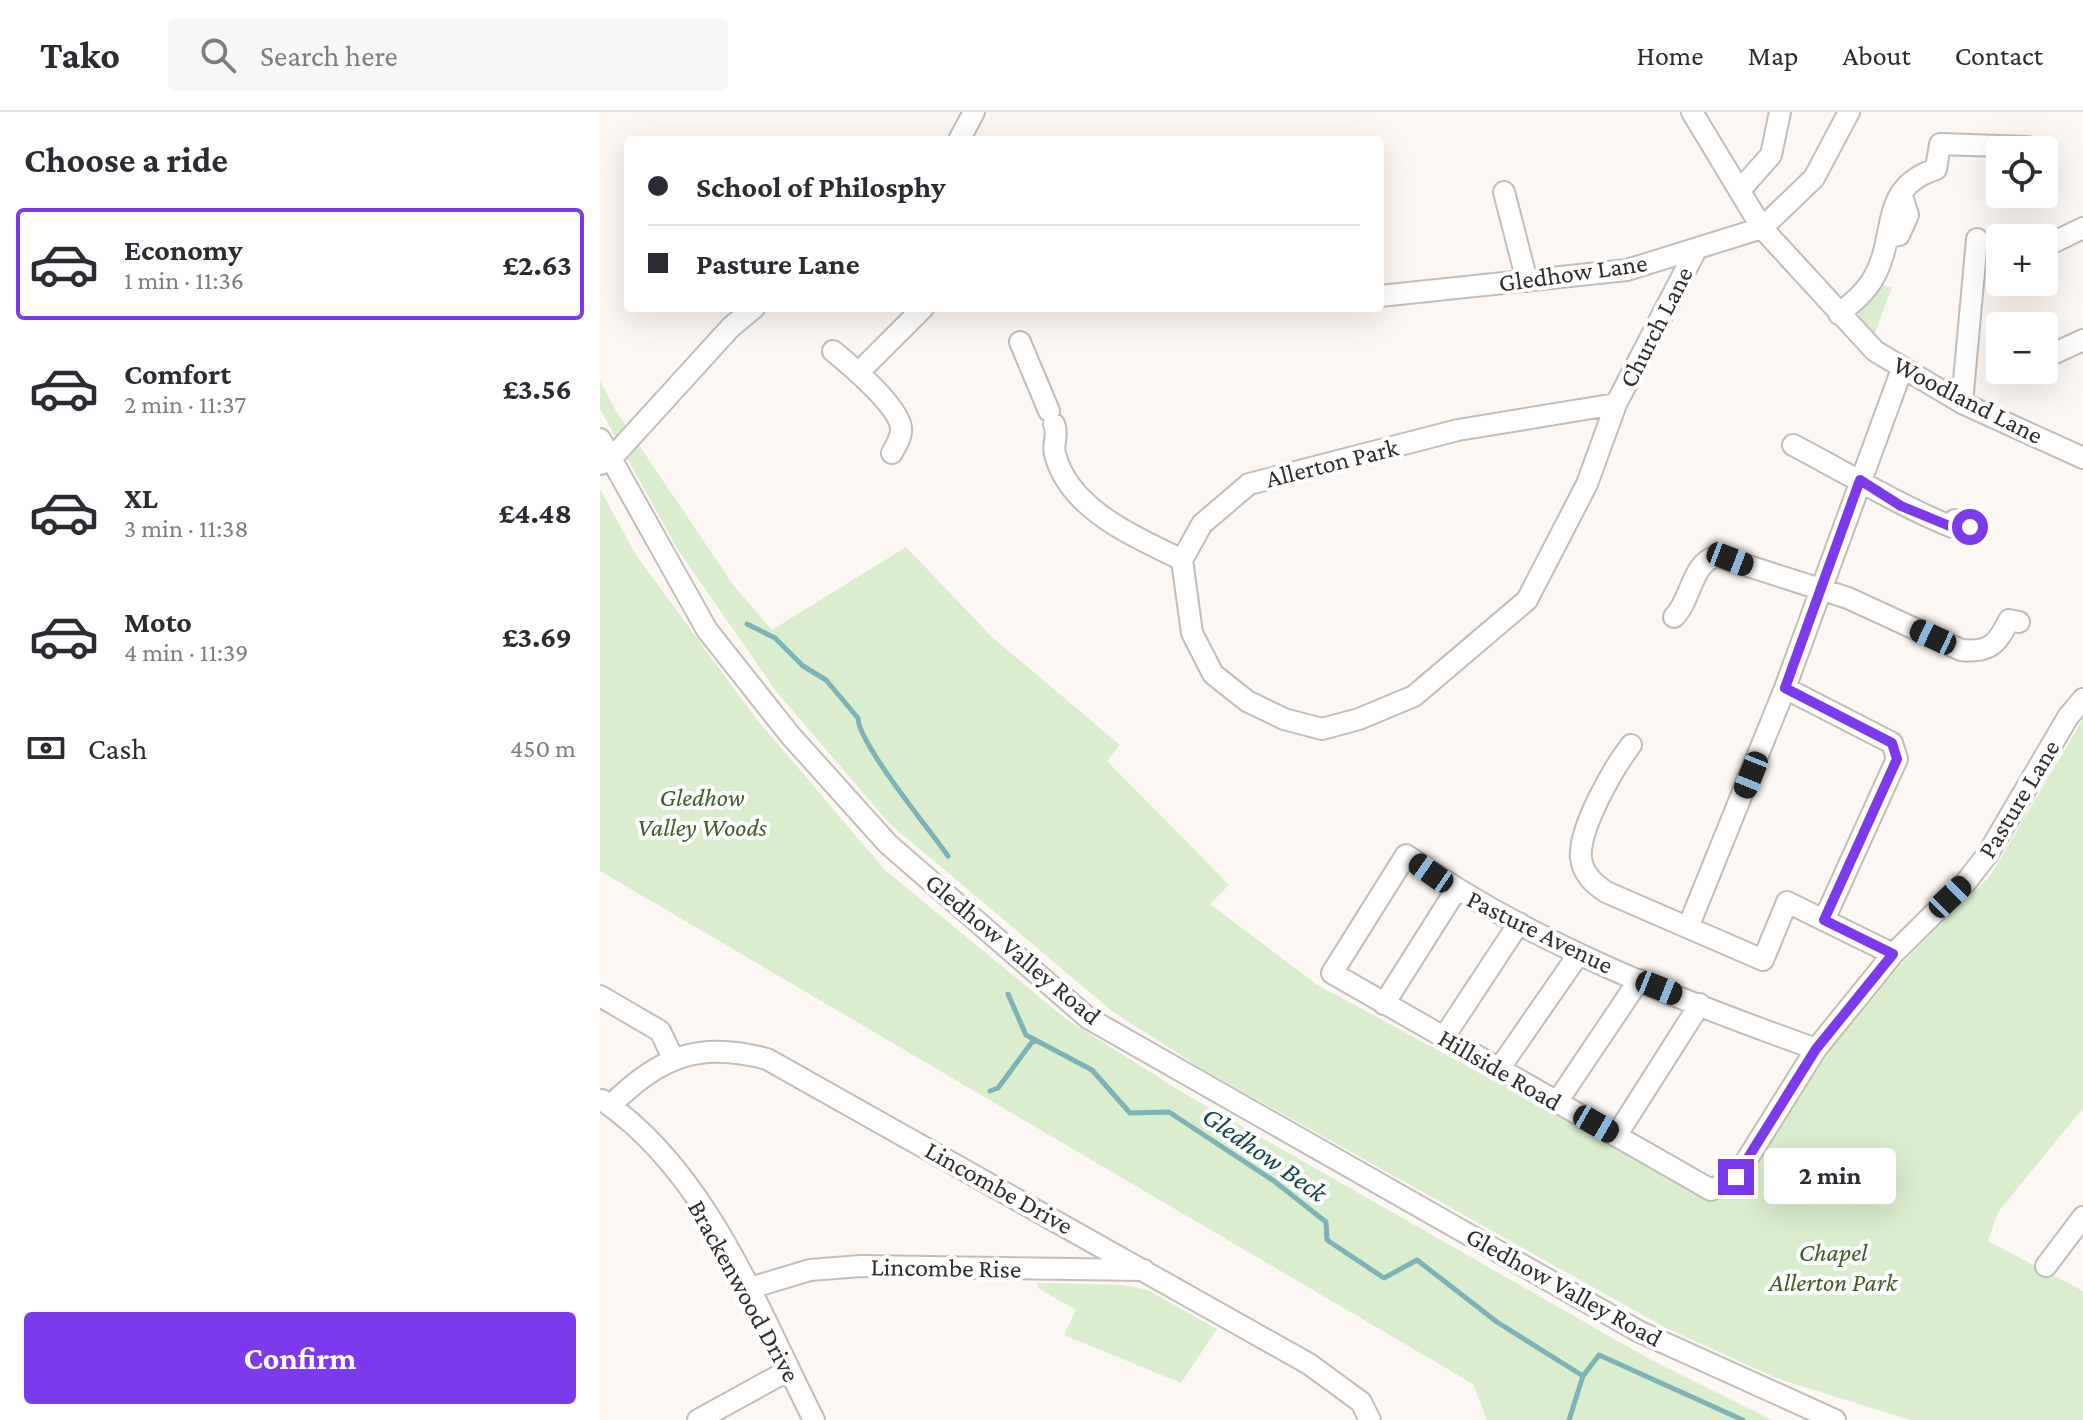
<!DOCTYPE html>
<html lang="en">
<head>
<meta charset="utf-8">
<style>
	body { margin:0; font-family:"Crimson Pro",serif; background:#f7f7f7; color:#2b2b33; height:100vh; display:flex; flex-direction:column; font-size:30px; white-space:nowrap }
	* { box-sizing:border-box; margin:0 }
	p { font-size:26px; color:#7c7c81 }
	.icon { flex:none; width:44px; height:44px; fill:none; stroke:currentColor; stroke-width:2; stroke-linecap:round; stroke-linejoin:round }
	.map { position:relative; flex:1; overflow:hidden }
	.sheet { display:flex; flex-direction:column; background:#fff; width:600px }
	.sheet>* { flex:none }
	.guide { position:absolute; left:24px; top:24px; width:760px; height:176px; border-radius:8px; box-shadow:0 8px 32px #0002; display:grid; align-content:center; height:176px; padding:0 24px; background:#fff }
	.controls { position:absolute; left:1386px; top:24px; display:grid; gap:16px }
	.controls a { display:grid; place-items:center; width:72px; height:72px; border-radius:8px; background:#fff; box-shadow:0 8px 32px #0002; font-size:40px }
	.end { position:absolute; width:36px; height:36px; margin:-18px; border:10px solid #7c3aed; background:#fff; box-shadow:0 0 0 4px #fff }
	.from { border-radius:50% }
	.bubble { position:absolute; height:56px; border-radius:8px; background:#fff; box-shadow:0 8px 32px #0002; font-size:26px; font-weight:700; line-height:56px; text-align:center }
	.car { position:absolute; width:24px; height:48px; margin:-24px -12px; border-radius:10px; box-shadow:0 0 6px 2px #0007; background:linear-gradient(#222 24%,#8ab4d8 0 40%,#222 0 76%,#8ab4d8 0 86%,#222 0) }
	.guide b { display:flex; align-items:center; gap:28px; height:76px; font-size:30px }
	.guide b+b { border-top:2px solid #e1e1e2 }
	.guide i { width:20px; height:20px; background:#2b2b33 }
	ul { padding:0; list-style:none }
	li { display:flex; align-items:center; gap:24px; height:112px; margin:0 16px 12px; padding:0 8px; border:4px solid transparent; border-radius:8px }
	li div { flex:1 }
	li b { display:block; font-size:30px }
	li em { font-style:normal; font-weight:700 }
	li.current { border-color:#7c3aed }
	li>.icon { width:72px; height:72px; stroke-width:1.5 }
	h2 { padding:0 24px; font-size:36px; line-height:96px }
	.pay { display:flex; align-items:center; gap:20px; height:88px; padding:0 24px; font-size:30px }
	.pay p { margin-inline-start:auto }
	.primary-button { display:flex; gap:16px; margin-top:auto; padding:16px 24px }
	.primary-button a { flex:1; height:92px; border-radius:8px; background:#7c3aed; color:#fff; font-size:32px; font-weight:700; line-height:92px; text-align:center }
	header { display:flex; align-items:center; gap:48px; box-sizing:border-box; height:112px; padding:0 40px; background:#fff; border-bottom:2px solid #e1e1e2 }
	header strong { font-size:38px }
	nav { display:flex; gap:44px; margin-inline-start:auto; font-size:28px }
	.search { width:560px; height:72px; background:#f7f7f7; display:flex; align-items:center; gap:20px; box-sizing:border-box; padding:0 28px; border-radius:8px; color:#7c7c81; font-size:30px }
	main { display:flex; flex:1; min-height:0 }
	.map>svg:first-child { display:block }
</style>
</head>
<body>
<header>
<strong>Tako</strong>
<div class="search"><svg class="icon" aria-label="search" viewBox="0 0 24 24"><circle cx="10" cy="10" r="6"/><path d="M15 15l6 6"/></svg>Search here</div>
<nav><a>Home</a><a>Map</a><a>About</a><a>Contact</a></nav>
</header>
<main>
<section class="sheet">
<h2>Choose a ride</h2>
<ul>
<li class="current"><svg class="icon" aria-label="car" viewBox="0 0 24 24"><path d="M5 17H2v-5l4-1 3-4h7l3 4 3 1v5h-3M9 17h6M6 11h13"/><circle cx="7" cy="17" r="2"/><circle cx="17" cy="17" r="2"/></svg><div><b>Economy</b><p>1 min · 11:36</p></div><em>£2.63</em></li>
<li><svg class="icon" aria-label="car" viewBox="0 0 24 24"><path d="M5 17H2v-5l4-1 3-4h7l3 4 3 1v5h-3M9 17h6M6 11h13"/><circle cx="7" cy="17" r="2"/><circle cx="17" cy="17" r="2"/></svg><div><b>Comfort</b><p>2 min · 11:37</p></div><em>£3.56</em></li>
<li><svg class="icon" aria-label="car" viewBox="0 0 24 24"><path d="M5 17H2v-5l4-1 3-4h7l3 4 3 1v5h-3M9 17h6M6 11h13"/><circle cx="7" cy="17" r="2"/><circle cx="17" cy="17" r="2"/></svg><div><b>XL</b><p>3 min · 11:38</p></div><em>£4.48</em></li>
<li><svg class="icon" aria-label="car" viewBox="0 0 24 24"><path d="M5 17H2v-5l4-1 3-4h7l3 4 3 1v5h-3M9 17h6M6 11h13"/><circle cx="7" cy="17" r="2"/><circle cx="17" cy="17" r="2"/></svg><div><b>Moto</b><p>4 min · 11:39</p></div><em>£3.69</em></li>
</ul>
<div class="pay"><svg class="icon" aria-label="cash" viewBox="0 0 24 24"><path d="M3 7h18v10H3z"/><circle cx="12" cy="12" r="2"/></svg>Cash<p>450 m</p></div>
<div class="primary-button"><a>Confirm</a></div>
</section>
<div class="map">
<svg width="1483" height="1308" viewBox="0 0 1483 1308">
	<rect width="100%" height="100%" fill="#fdf7f3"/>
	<!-- green -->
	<path fill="#daedcc" d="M1281 173 1292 175 1275 221 1260 210 1258 202Z
		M0 269 16 299 134 474 172 518 306 435 392 525 520 633 507 649 629 773 610 792 716 872 1109 1086 1224 940 1308 845 1390 764 1483 607V996L1398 1100 1388 1129 1483 1179V1308H1310L1176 1266 1066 1216 604 958 512 899 290 712 176 579 78 438 0 297Z
		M0 377 36 443 154 604 285 758 466 907 585 982 1053 1249 1172 1308H887L873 1272 0 759Z
		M437 1171 522 1173 548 1178 617 1217 581 1271 464 1223 476 1198 438 1176Z"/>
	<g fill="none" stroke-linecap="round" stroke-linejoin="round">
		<!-- stream -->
		<path stroke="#7cb3b7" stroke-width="5" d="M147 512 175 526 203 554 226 568 258 606C258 631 330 718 348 744
			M408 882 426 923 492 958 530 1001 569 1000 674 1069 726 1110 727 1128 784 1166 817 1148 897 1210 983 1264 969 1308
			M390 979 398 976 432 930 436 929
			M983 1264 999 1243 1143 1308"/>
		<defs>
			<path id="minor" d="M1092 0 1162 116 1275 239 1362 291 1483 346
				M359 28 374 0
				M1140 78 1171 43 1180 0
				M904 80 927 169
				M1289 125 1299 123 1308 103 1301 81
				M1446 134 1483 116
				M780 184 1027 158 1162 116 1214 66 1249 0
				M1239 202C1252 191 1266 180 1274 165 1298 122 1278 76 1336 57L1340 32 1428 35
				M420 230 449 299
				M233 239C250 253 299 294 301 316 302 325 296 333 292 341
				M1455 241 1483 228
				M259 260 323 196
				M1362 291 1377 127
				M1016 292 987 372 927 488 814 584 759 607 722 617 684 607 647 589 613 562 592 521 582 448 602 412 649 372 858 318Z
				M1016 292 1096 138
				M454 312C459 323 452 332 455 342 469 398 536 425 582 448
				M0 327 107 518 190 623 288 732 488 906 1038 1219 1235 1308
				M1193 333C1247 361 1296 392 1352 415L1355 408
				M0 352 10 348 131 215 154 196
				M1074 505C1092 487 1091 451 1117 444L1248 486 1361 538C1390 541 1397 532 1409 508L1419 510
				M1185 576 1292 631 1297 647 1224 808
				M1031 633C1014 655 978 717 981 746 983 762 993 771 1006 780L1163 848 1187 790 1293 842
				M1089 813 1185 576 1302 257
				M0 884 60 919 74 948
				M784 892 856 778
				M844 925 919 811
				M1216 937C1073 886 930 830 806 743L732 861 1111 1078 1136 1065 1216 937 1293 842 1366 770 1387 743 1468 605 1483 587
				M899 957 978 843
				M2 988C108 1060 158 1198 214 1308
				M957 990 1039 868
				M10 994C60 944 99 929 167 947L709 1252 761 1290 770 1308
				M1016 1024 1100 892
				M1446 1154 1483 1105
				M147 1177 210 1158 261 1154 544 1158
				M98 1308 189 1258"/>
		</defs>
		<!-- minor casing -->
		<use href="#minor" stroke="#c2bdb9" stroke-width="24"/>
		<!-- minor -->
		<use href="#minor" stroke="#fff" stroke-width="20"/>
	</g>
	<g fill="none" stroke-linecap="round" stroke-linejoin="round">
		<!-- route -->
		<path stroke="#7c3aed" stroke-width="10" d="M1136 1065 1216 937 1293 842 1224 808 1297 647 1292 631 1185 576 1260 368 1301 394 1352 415 1355 408 1370 415"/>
	</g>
	<g text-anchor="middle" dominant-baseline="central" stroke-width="8" stroke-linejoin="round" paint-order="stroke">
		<!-- street labels -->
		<g font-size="26" fill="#302e2c" stroke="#fff">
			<text transform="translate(973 161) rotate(-8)">Gledhow Lane</text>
			<text transform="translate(1056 215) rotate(-63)">Church Lane</text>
			<text transform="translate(1368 288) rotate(27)">Woodland Lane</text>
			<text transform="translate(732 351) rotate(-14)">Allerton Park</text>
			<text transform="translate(1419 687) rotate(-59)">Pasture Lane</text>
			<text transform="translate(940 820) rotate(26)">Pasture Avenue</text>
			<text transform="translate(413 837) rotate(40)">Gledhow Valley Road</text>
			<text transform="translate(900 958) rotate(30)">Hillside Road</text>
			<text transform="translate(399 1076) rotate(29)">Lincombe Drive</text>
			<text transform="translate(346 1156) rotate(1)">Lincombe Rise</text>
			<text transform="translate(964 1175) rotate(29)">Gledhow Valley Road</text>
			<text transform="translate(144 1179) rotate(61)">Brackenwood Drive</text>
		</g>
		<!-- park labels -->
		<g font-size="26" font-style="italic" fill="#425e28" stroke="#fff">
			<text x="102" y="685">Gledhow<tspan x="102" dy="30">Valley Woods</tspan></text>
			<text x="1233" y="1140">Chapel<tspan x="1233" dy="30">Allerton Park</tspan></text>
		</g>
		<!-- water labels -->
		<g font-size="28" font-style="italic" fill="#134649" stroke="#fff">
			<text transform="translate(665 1042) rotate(35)">Gledhow Beck</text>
		</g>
	</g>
</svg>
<div class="controls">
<a><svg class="icon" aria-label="locate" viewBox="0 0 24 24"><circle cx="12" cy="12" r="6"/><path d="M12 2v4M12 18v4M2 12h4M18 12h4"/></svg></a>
<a>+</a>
<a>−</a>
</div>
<i class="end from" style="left:1370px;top:415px"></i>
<i class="end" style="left:1136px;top:1065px"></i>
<div class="bubble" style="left:1164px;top:1036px;width:132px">2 min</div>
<i class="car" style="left:1130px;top:447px;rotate:111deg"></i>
<i class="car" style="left:1333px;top:525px;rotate:295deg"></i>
<i class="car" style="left:1151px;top:663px;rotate:202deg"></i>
<i class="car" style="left:831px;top:761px;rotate:305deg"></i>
<i class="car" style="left:1350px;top:785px;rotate:46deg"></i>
<i class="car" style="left:1059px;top:876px;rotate:112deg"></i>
<i class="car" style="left:996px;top:1012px;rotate:120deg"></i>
<div class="guide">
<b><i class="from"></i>School of Philosphy</b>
<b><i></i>Pasture Lane</b>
</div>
</div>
</main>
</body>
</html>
